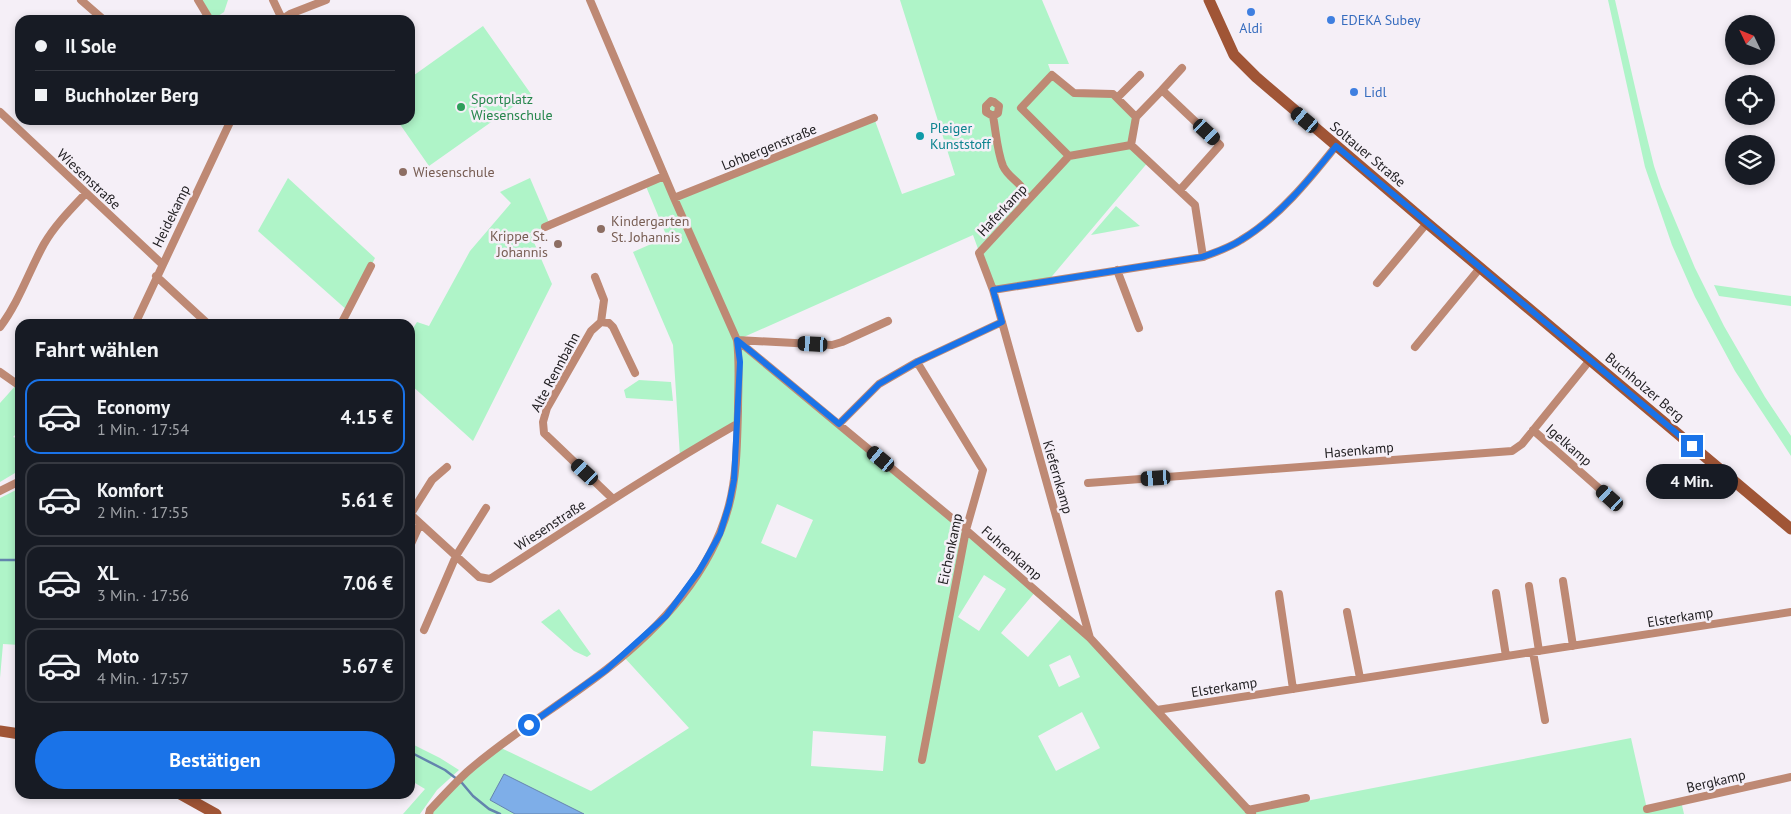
<!DOCTYPE html>
<html lang="de">
<head>
<meta charset="utf-8">
<style>
	body { margin:0; font-family:"PT Sans",sans-serif; background:#242831; color:#f1f3f6; height:100vh; display:flex; flex-direction:column; font-size:19px; white-space:nowrap }
	* { box-sizing:border-box; margin:0 }
	p { font-size:16px; color:#9ea1a6 }
	.icon { flex:none; width:28px; height:28px; fill:none; stroke:currentColor; stroke-width:2; stroke-linecap:round; stroke-linejoin:round }
	.map { position:relative; flex:1; overflow:hidden }
	.drawer { position:absolute; left:15px; top:319px; width:400px; height:480px; display:flex; flex-direction:column; background:#171b24; border-radius:15px; box-shadow:0 2px 8px #0003 }
	.drawer>* { flex:none }
	.top-card { position:absolute; left:15px; top:15px; width:400px; height:110px; border-radius:15px; box-shadow:0 2px 8px #0003; display:grid; align-content:center; height:110px; padding:0 20px; background:#171b24 }
	.needle { width:32px; rotate:313deg }
	.fabs { position:absolute; left:1725px; top:15px; display:grid; gap:10px }
	.fabs a { display:grid; place-items:center; width:50px; height:50px; border-radius:50%; background:#171b24; box-shadow:0 2px 8px #0003; font-size:25px }
	.end { position:absolute; width:22px; height:22px; margin:-11px; border:6px solid #1a73e8; background:#fff; box-shadow:0 0 0 2px #fff }
	.from { border-radius:50% }
	.bubble { position:absolute; height:35px; border-radius:18px; background:#171b24; box-shadow:0 2px 8px #0003; font-size:16px; font-weight:800; line-height:35px; text-align:center }
	.car { position:absolute; width:15px; height:30px; margin:-15px -8px; border-radius:6px; box-shadow:0 0 4px 1px #0007; background:linear-gradient(#222 24%,#8ab4d8 0 40%,#222 0 76%,#8ab4d8 0 86%,#222 0) }
	.top-card b { display:flex; align-items:center; gap:18px; height:48px; font-size:19px }
	.top-card b+b { border-top:1px solid #363941 }
	.top-card i { width:12px; height:12px; background:#f1f3f6 }
	ul { padding:0; list-style:none }
	li { display:flex; align-items:center; gap:15px; height:75px; margin:0 10px 8px; padding:0 10px; border:2px solid #363941; border-radius:15px }
	li div { flex:1 }
	li b { display:block; font-size:19px }
	li em { font-style:normal; font-weight:800 }
	li.selected { border-color:#1a73e8 }
	li>.icon { width:45px; height:45px; stroke-width:1.5 }
	h2 { padding:0 20px; font-size:22px; line-height:60px }
	.action { display:flex; gap:10px; margin-top:auto; padding:10px 20px }
	.action a { flex:1; height:58px; border-radius:30px; background:#1a73e8; color:#fff; font-size:20px; font-weight:800; line-height:58px; text-align:center }
	.map>svg:first-child { display:block }
</style>
</head>
<body>
<div class="map">
<svg width="1791" height="814" viewBox="0 0 1791 814">
	<rect width="100%" height="100%" fill="#f5eff7"/>
	<!-- green -->
	<path fill="#aff4c8" fill-rule="evenodd" d="M200 0H228L224 12 212 20Z
		M900 0H1042L1069 64H1048L1052 75 1075 93 1113 94 1136 117 1131 145 1149 161 1048 281 993 290 973 235 737 340 1036 591 1001 633 1028 657 1064 615 1250 812 1631 738 1647 809 1681 801 1684 814H584L504 774 490 800 515 814H429L430 810 499 747 591 791 689 728 623 656 667 616 699 571 729 505 737 425 680 457 673 345 633 252 667 237 645 184 664 176 673 198 874 118 902 194 955 175ZM777 504 813 520 796 558 761 543ZM984 575 1006 589 979 631 958 617ZM1070 655 1080 677 1059 687 1049 665ZM1082 712 1100 748 1056 771 1038 736ZM813 731 886 736 883 771 811 766Z
		M1608 0H1615L1640 109 1654 166 1661 187 1695 268 1724 326 1765 397 1791 436V456L1735 371 1695 297 1672 245 1645 167Z
		M483 26 531 94 429 166 397 120H410V78Z
		M288 178 375 258 348 311 258 231Z
		M530 178 550 225 530 233 552 284 473 441 410 384V333L417 322 429 326 470 251 511 203 500 192Z
		M1116 206 1140 226 1091 235Z
		M1714 285 1791 296V306L1719 296Z
		M639 380 671 382 673 401 626 398 624 390Z
		M17 384 20 401V430L13 437 20 439V470L0 482V403Z
		M20 488V645L3 644 0 678V498Z
		M559 609 591 654 587 657 574 651 541 622Z
		M410 743 440 758 459 770 437 790 420 814H403L425 789 410 780Z"/>
	<!-- water -->
	<path fill="#7eaee8" stroke="#6384ad" d="M504 774 584 814H515L490 800Z"/>
	<g fill="none" stroke-linecap="round" stroke-linejoin="round">
		<!-- stream -->
		<path stroke="#6384ad" stroke-width="2.5" d="M0 560H20
			M410 752 445 770 462 783 473 796 489 809 500 814"/>
		<!-- street -->
		<path stroke="#be8974" stroke-width="8" d="M81 0 104 20
			M198 0 210 20
			M273 0 282 19
			M281 20 290 14 326 0
			M1162 90 1182 68
			M1117 98 1140 75
			M0 112 162 264
			M993 116 998 113 999 106 994 102 991 101 986 106V112L993 116C996 132 997 151 1003 166 1010 182 1031 184 1023 205
			M1136 117 1162 90 1220 145 1180 190
			M1069 156 979 253 993 290 1090 638
			M1069 156 1021 108 1052 75 1074 93 1113 94 1136 117 1131 145
			M1069 156 1131 145 1195 205 1203 257
			M674 198 874 118
			M545 227 664 176
			M1117 270 1139 328
			M156 276 208 324
			M595 277 604 300 601 322
			M1377 283 1427 223
			M993 290 1203 257C1216 252 1229 248 1241 240 1279 217 1309 180 1336 146
			M135 324 231 120
			M341 324 371 266
			M0 327C19 302 29 271 44 244 55 225 71 209 86 193
			M737 340 966 530 1090 638 1252 814
			M737 340 832 345 842 342 888 321
			M1415 347 1480 268
			M917 362 983 470 966 530 922 760
			M0 372 17 384
			M839 424 879 384 917 362 1002 322
			M1533 430 1610 498
			M1088 483 1512 451 1522 444 1590 360
			M0 491 20 481
			M613 499 544 433 543 422 547 408 591 331 601 322 609 323 613 327 635 373
			M410 514 479 577 490 579C572 526 653 472 737 424
			M410 515 432 480 447 467
			M410 546 420 524
			M1563 581 1573 646
			M1529 586 1539 651
			M1496 593 1506 656
			M1279 594 1293 689
			M1347 612 1360 678
			M424 630 456 556 486 508
			M1533 652 1545 720
			M1157 710 1791 612
			M1647 809 1791 777
			M1248 810 1306 798
			M429 814 430 810C442 797 454 784 467 772 510 734 561 705 607 669 660 628 712 572 729 505 737 475 737 442 738 411 738 387 740 364 737 340L674 198 590 0"/>
		<!-- secondary -->
		<path stroke="#a05536" stroke-width="11" d="M1209 0 1234 55 1256 77 1427 223 1791 529
			M0 731 20 734
			M180 794 216 814"/>
	</g>
	<g fill="none" stroke-linecap="round" stroke-linejoin="round">
		<!-- route -->
		<path stroke="#1a73e8" stroke-width="6" d="M529 725 606 670 666 616 699 571 706 559 720 534 729 505 734 480 740 362 737 340 839 424 879 384 917 362 1002 322 993 290 1202 257C1216 252 1229 248 1241 240 1279 217 1309 180 1336 146L1692 446"/>
	</g>
	<!-- markers -->
	<g fill="#3f7fe0" stroke="#f5eff7" stroke-width="2">
		<circle cx="1251" cy="12" r="5"/>
		<circle cx="1331" cy="20" r="5"/>
		<circle cx="1354" cy="92" r="5"/>
	</g>
	<circle fill="#2e9e5b" stroke="#f5eff7" stroke-width="2" cx="461" cy="107" r="5"/>
	<circle fill="#0f9aa8" stroke="#f5eff7" stroke-width="2" cx="920" cy="136" r="5"/>
	<g fill="#8d6e63" stroke="#f5eff7" stroke-width="2">
		<circle cx="403" cy="172" r="5"/>
		<circle cx="601" cy="229" r="5"/>
		<circle cx="558" cy="244" r="5"/>
	</g>
	<g text-anchor="middle" dominant-baseline="central" stroke-width="5" stroke-linejoin="round" paint-order="stroke">
		<!-- shop labels -->
		<g font-size="14" fill="#366cbe" stroke="#f5eff7" text-anchor="start">
			<text x="1341" y="20">EDEKA Subey</text>
			<text x="1251" y="28" text-anchor="middle">Aldi</text>
			<text x="1364" y="92">Lidl</text>
		</g>
		<!-- leisure labels -->
		<g font-size="14" fill="#27864d" stroke="#f5eff7" text-anchor="start">
			<text x="471" y="99">Sportplatz<tspan x="471" dy="16">Wiesenschule</tspan></text>
		</g>
		<!-- culture labels -->
		<g font-size="14" fill="#0d838f" stroke="#f5eff7" text-anchor="start">
			<text x="930" y="128">Pleiger<tspan x="930" dy="16">Kunststoff</tspan></text>
		</g>
		<!-- street labels -->
		<g font-size="14" fill="#232124" stroke="#f5eff7">
			<text transform="translate(769 147) rotate(-22)">Lohbergenstraße</text>
			<text transform="translate(1368 154) rotate(40)">Soltauer Straße</text>
			<text transform="translate(89 179) rotate(43)">Wiesenstraße</text>
			<text transform="translate(1002 210) rotate(-47)">Haferkamp</text>
			<text transform="translate(171 216) rotate(-64)">Heidekamp</text>
			<text transform="translate(555 372) rotate(-62)">Alte Rennbahn</text>
			<text transform="translate(1645 387) rotate(40)">Buchholzer Berg</text>
			<text transform="translate(1569 445) rotate(41)">Igelkamp</text>
			<text transform="translate(1359 450) rotate(-5)">Hasenkamp</text>
			<text transform="translate(1058 477) rotate(74)">Kiefernkamp</text>
			<text transform="translate(550 525) rotate(-33)">Wiesenstraße</text>
			<text transform="translate(950 549) rotate(-78)">Eichenkamp</text>
			<text transform="translate(1012 553) rotate(41)">Fuhrenkamp</text>
			<text transform="translate(1680 617) rotate(-9)">Elsterkamp</text>
			<text transform="translate(1224 687) rotate(-9)">Elsterkamp</text>
			<text transform="translate(1716 781) rotate(-13)">Bergkamp</text>
		</g>
		<!-- education labels -->
		<g font-size="14" fill="#785e54" stroke="#f5eff7" text-anchor="start">
			<text x="413" y="172">Wiesenschule</text>
			<text x="611" y="221">Kindergarten<tspan x="611" dy="16">St. Johannis</tspan></text>
			<text x="548" y="236" text-anchor="end">Krippe St.<tspan x="548" dy="16">Johannis</tspan></text>
		</g>
	</g>
</svg>
<div class="fabs">
<a><svg class="needle" viewBox="-14 -14 28 28"><path d="M0-13l5 13h-10z" fill="#e53935"/><path d="M0 13l5-13h-10z" fill="#9ea1a6"/></svg></a>
<a><svg class="icon" aria-label="locate" viewBox="0 0 24 24"><circle cx="12" cy="12" r="6"/><path d="M12 2v4M12 18v4M2 12h4M18 12h4"/></svg></a>
<a><svg class="icon" aria-label="layers" viewBox="0 0 24 24"><path d="M12 4l9 5-9 5-9-5zM3 14l9 5 9-5"/></svg></a>
</div>
<i class="end from" style="left:529px;top:725px"></i>
<i class="end" style="left:1692px;top:446px"></i>
<div class="bubble" style="left:1646px;top:464px;width:92px">4 Min.</div>
<i class="car" style="left:1305px;top:120px;rotate:310deg"></i>
<i class="car" style="left:1207px;top:132px;rotate:133deg"></i>
<i class="car" style="left:813px;top:344px;rotate:273deg"></i>
<i class="car" style="left:881px;top:459px;rotate:310deg"></i>
<i class="car" style="left:585px;top:472px;rotate:313deg"></i>
<i class="car" style="left:1156px;top:478px;rotate:266deg"></i>
<i class="car" style="left:1610px;top:498px;rotate:312deg"></i>
<div class="top-card">
<b><i class="from"></i>Il Sole</b>
<b><i></i>Buchholzer Berg</b>
</div>
<section class="drawer">
<h2>Fahrt wählen</h2>
<ul>
<li class="selected"><svg class="icon" aria-label="car" viewBox="0 0 24 24"><path d="M5 17H2v-5l4-1 3-4h7l3 4 3 1v5h-3M9 17h6M6 11h13"/><circle cx="7" cy="17" r="2"/><circle cx="17" cy="17" r="2"/></svg><div><b>Economy</b><p>1 Min. · 17:54</p></div><em>4.15 €</em></li>
<li><svg class="icon" aria-label="car" viewBox="0 0 24 24"><path d="M5 17H2v-5l4-1 3-4h7l3 4 3 1v5h-3M9 17h6M6 11h13"/><circle cx="7" cy="17" r="2"/><circle cx="17" cy="17" r="2"/></svg><div><b>Komfort</b><p>2 Min. · 17:55</p></div><em>5.61 €</em></li>
<li><svg class="icon" aria-label="car" viewBox="0 0 24 24"><path d="M5 17H2v-5l4-1 3-4h7l3 4 3 1v5h-3M9 17h6M6 11h13"/><circle cx="7" cy="17" r="2"/><circle cx="17" cy="17" r="2"/></svg><div><b>XL</b><p>3 Min. · 17:56</p></div><em>7.06 €</em></li>
<li><svg class="icon" aria-label="car" viewBox="0 0 24 24"><path d="M5 17H2v-5l4-1 3-4h7l3 4 3 1v5h-3M9 17h6M6 11h13"/><circle cx="7" cy="17" r="2"/><circle cx="17" cy="17" r="2"/></svg><div><b>Moto</b><p>4 Min. · 17:57</p></div><em>5.67 €</em></li>
</ul>
<div class="action"><a>Bestätigen</a></div>
</section>
</div>
</body>
</html>
